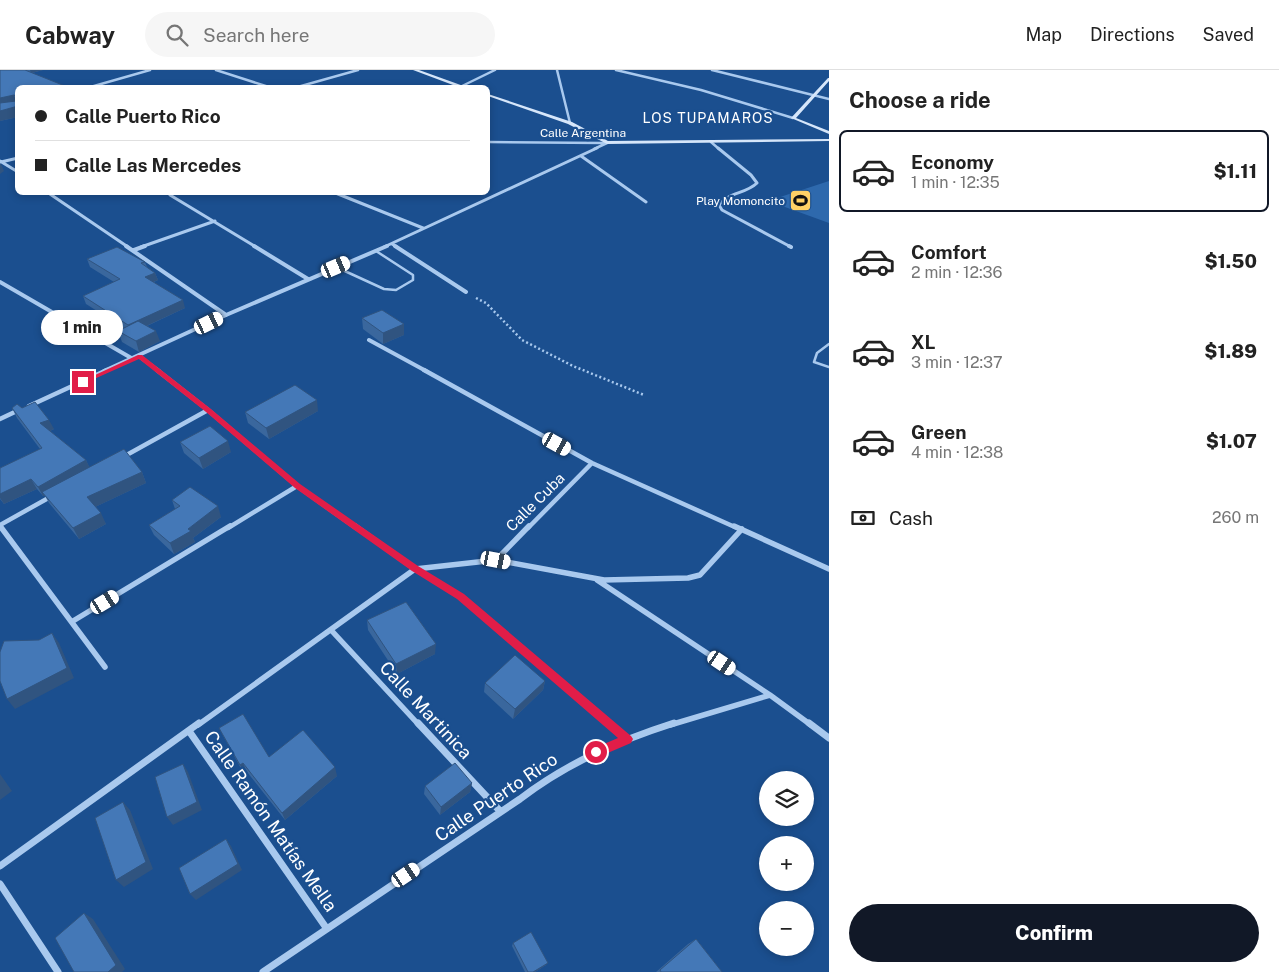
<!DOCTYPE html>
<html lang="en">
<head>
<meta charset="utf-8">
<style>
	body { margin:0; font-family:"Public Sans",sans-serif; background:#f6f6f6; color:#222; height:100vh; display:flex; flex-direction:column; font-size:19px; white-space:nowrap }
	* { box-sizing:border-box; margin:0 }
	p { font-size:16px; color:#767676 }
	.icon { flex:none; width:28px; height:28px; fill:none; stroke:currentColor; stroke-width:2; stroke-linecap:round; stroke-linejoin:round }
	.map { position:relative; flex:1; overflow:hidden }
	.details { display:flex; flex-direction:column; background:#fff; width:450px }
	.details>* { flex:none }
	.guide { position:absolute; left:15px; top:15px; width:475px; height:110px; border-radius:8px; box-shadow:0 2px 8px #0003; display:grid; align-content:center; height:110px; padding:0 20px; background:#fff }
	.controls { position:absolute; left:759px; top:701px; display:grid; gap:10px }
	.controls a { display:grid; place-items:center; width:55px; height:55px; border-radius:50%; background:#fff; box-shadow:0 2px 8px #0003; font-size:25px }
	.end { position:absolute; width:22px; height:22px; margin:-11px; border:6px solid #e11d48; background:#fff; box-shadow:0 0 0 2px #fff }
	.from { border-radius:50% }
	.bubble { position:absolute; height:35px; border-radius:18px; background:#fff; box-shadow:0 2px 8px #0003; font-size:16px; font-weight:800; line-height:35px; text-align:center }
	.car { position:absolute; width:15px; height:30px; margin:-15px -8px; border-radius:6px; box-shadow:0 0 4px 1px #0007; background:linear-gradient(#fff 24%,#345 0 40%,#fff 0 76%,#345 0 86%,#fff 0) }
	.guide b { display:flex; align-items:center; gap:18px; height:48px; font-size:19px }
	.guide b+b { border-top:1px solid #e0e0e0 }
	.guide i { width:12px; height:12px; background:#222 }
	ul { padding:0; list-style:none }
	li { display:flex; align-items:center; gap:15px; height:82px; margin:0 10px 8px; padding:0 10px; border:2px solid transparent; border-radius:8px }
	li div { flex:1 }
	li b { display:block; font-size:19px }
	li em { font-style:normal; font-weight:800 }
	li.on { border-color:#111827 }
	li>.icon { width:45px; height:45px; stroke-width:1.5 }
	h2 { padding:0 20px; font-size:22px; line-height:60px }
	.pay { display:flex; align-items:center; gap:12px; height:55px; padding:0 20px; font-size:19px }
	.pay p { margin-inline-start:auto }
	.primary-button { display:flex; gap:10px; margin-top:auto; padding:10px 20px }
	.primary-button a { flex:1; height:58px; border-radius:30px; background:#111827; color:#fff; font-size:20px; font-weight:800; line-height:58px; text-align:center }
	header { display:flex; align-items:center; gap:30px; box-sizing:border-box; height:70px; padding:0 25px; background:#fff; border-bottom:1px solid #e0e0e0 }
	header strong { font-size:24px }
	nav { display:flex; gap:28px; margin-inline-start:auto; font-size:18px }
	.search { width:350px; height:45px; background:#f6f6f6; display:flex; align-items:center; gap:12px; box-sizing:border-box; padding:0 18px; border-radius:28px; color:#767676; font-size:19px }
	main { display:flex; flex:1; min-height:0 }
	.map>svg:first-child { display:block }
</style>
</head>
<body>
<header>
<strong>Cabway</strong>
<div class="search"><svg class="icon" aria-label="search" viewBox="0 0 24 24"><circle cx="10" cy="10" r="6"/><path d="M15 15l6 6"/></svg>Search here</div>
<nav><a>Map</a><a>Directions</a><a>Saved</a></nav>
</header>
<main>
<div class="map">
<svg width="829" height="902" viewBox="0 0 829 902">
	<rect width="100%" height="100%" fill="#1b4f8f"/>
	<!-- green -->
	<path fill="#2e69ad" d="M829 111V153L774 133V129Z"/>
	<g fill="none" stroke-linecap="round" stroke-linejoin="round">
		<!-- path -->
		<path stroke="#a9c9ee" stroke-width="2.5" stroke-dasharray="2 2.5" stroke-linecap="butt" d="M476 228 486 233 522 270 573 296 644 325"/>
		<!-- lane -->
		<path stroke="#a9c9ee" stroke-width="2.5" d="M336 197 384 219 396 220 413 210V205L376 181
			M829 274 817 283 814 292 829 297"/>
		<!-- street-far5 -->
		<path stroke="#a9c9ee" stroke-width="2.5" d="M216 0 272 18
			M557 0 570 53
			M616 0 701 20 793 48
			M712 0 829 29
			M87 18 150 0
			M294 18 358 0
			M458 18 495 0
			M488 72 604 73
			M711 72 719 79
			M594 79 607 73"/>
		<!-- street-far4 -->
		<path stroke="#a9c9ee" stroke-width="3" d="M718 78 751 105 757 113C746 124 728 122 719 135L722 140 791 177
			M581 86 646 132
			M0 91 18 102
			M1 92 18 88
			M47 122 128 177
			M333 122 423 158
			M170 125 256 177
			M392 174 397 177
			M141 177 215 151
			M384 177 597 78"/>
		<!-- street-far3 -->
		<path stroke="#a9c9ee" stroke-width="4" d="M126 176 226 245
			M254 176 308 209
			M395 176 466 222
			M789 176 791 177
			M134 180 145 176
			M0 212 133 289
			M369 270 426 301
			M140 287 159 301
			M104 301 226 245 387 176"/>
		<!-- street-far2 -->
		<path stroke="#a9c9ee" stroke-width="4.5" d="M157 300 208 340 297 416 356 458
			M424 300 592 393 737 458
			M29 336 107 300
			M0 349 19 340
			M123 387 208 340
			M0 455 52 426
			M0 456 1 458
			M228 458 297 416
			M528 458 592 393"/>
		<!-- street-far1 -->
		<path stroke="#a9c9ee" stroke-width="5.5" d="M0 456 105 597
			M355 456 415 499 460 526 610 655
			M734 456 829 499
			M496 490 529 456
			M597 510 770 625 811 655
			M73 551 230 456
			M331 560 419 655
			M198 655 415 499 496 490 604 510 688 508 700 505 742 459
			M670 655 770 625"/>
		<!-- street -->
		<path stroke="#a9c9ee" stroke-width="7" d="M418 653 500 741
			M609 653 627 669
			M809 653 829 668
			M189 661 327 859
			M0 796 199 653
			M0 814 58 902
			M263 902 520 729C567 693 618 671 674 653"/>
		<!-- secondary -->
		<path fill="#d6e6fa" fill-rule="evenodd" d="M413 0H419L469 18H461Z
			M828 8H829V11L796 48 829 61V64L791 48Z
			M488 24 572 52 608 71 829 69V71L607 74 568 54 488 26Z"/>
	</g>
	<!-- wall -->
	<path fill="#3a679d" d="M0 0H43L32 3 18 47 0 51Z
		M87 189 145 192 147 197 155 203 158 210 154 212 185 238 147 256 160 271 139 282 122 272 118 261 124 258 86 234 83 226 114 212 90 197Z
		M362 248 404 254V265L383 274 363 259Z
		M12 338H22L54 359 50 361 86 390 89 397 142 402 146 413 95 437 106 454 79 469 49 433 45 426H43L37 419 4 434 0 429V398L40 379 17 348Z
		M318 341 269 369 248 353 245 342Z
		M180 372 231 382 203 399 184 383Z
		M172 430 221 447 193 468 195 472 174 484 154 465 149 455 175 439Z
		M367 550 435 584 397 604 368 560Z
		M545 611 543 620 513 649 484 622 485 613Z
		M219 658 269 687 337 706 285 750 247 702 244 704Z
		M472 713 470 722 440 745 424 724 425 716Z
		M696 869 722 902H656L688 874Z
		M513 873 546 895 535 902H525L512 876Z"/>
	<!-- shaded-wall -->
	<path fill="#305480" d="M30 0H43L31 3Z
		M14 25 17 34 0 38V28Z
		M18 36V47L0 51V41Z
		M0 94H1L4 101 0 104Z
		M155 203 158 210 148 214 145 207Z
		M183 230 185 238 131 263 128 255Z
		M404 254V265L383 274V263Z
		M156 261 160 271 139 282 136 271Z
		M317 330 318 341 269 369 266 358Z
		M49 350 54 359 46 363 40 353Z
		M228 371 231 382 203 399 199 388Z
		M86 390 91 400 42 422 45 426H43L38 417Z
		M142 402 146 413 93 438 87 427Z
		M31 409 37 419 4 434 0 428V424Z
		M218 436 221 447 193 468 195 472 174 484 170 473Z
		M101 443 106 454 79 469 73 458Z
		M52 563 59 573 74 608 15 639 7 629Z
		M436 574 435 584 397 604 396 594Z
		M545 611 543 620 513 649 515 639Z
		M243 693 247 702 244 704 240 695Z
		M183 694 188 702 202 740 173 755 167 747Z
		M335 697 337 706 285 750 282 743Z
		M0 704 12 721 0 730Z
		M472 713 470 722 440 745 441 737Z
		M123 732 130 740 153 799 124 817 116 810Z
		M226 769 231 776 242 800 196 830 190 824Z
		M84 843 93 849 125 899 122 902H108Z
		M548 893 546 895 535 902H533Z"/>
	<!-- building -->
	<path fill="#4478b7" stroke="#305480" d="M0 0H25L70 18H18V36L0 41V33L16 31 17 27 14 25 0 28Z
		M117 177 145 192 141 193 155 203 145 207 183 230 128 255 83 226 120 209 87 189Z
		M382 240 404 254 383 263 362 248Z
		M138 251 156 261 136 271 118 261Z
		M295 315 317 330 266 358 245 342Z
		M35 332 49 350 40 353 86 390 38 417 31 409 0 424V398L42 378 12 338 17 334 22 338Z
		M210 356 228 371 199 388 180 372Z
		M124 379 142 402 87 427 101 443 73 458 42 422Z
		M190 417 218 436 188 459 191 461 170 473 149 455 180 436 172 430Z
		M406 532 436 574 396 594 367 550Z
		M52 563 67 598 7 629 0 611V582L4 571 39 570Z
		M515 585 545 611 515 639 485 613Z
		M243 644 269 687 303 660 335 697 282 743 243 693 240 695 219 658Z
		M455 693 472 713 441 737 425 716Z
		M183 694 197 732 167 747 155 707Z
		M123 732 146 792 116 810 95 748Z
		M226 769 238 794 190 824 179 798Z
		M84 843 116 895 108 902H74L55 868Z
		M531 862 548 893 533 902H528L513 873Z
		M696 869 722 902H661L660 900Z"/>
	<!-- route -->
	<path fill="#e11d48" d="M138 285H142L211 339 300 414 418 496 464 524 631 666 633 669 631 673 596 688 592 686 591 682 592 679 618 668 457 529 412 501 295 418 206 342 139 289 85 313 80 312Z"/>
	<!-- icons -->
	<defs>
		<symbol id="stadium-square" viewBox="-11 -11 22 22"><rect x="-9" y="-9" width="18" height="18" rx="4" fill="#ffd166" stroke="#1b4f8f"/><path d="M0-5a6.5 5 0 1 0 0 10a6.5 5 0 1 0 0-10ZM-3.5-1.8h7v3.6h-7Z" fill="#111"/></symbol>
	</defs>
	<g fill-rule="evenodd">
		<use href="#stadium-square" x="788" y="118" width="25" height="25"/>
	</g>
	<g text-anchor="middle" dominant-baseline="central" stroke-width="4.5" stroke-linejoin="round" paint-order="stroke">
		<!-- far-street labels -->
		<g font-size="12" fill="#fff" stroke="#1b4f8f">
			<text x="583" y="63">Calle Argentina</text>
		</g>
		<!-- far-poi labels -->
		<g font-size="12" fill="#fff" stroke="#1b4f8f" text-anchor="end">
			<text x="785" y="131">Play Momoncito</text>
		</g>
		<!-- far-neighbourhood labels -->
		<g font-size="14" letter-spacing="1" fill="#fff" stroke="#1b4f8f">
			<text x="708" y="48">LOS TUPAMAROS</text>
		</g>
		<!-- street labels -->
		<g font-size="15" fill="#fff" stroke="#1b4f8f">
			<text transform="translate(535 432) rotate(-45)">Calle Cuba</text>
		</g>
		<!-- near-street labels -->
		<g font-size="18" fill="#fff" stroke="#1b4f8f">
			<text transform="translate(426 640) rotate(47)">Calle Martinica</text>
			<text transform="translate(496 727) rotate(-34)">Calle Puerto Rico</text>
			<text transform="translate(271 751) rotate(55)">Calle Ramón Matías Mella</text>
		</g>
	</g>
</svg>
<div class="controls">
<a><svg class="icon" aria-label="layers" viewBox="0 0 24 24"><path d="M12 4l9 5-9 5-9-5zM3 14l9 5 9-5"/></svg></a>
<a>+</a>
<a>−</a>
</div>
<i class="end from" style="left:596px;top:682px"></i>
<i class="end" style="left:83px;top:312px"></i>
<div class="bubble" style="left:41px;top:240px;width:82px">1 min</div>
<i class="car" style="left:336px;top:197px;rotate:67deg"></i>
<i class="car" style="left:209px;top:253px;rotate:64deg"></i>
<i class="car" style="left:557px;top:374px;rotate:119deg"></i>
<i class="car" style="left:496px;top:490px;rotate:101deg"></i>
<i class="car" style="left:105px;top:532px;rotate:59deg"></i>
<i class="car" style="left:722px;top:593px;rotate:124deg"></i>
<i class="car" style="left:406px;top:805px;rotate:56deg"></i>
<div class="guide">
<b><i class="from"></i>Calle Puerto Rico</b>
<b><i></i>Calle Las Mercedes</b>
</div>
</div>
<section class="details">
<h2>Choose a ride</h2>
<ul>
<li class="on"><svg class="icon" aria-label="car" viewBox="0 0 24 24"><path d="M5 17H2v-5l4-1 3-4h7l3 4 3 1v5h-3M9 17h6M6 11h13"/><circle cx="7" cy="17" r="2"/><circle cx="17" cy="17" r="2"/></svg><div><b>Economy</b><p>1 min · 12:35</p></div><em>$1.11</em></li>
<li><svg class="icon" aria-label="car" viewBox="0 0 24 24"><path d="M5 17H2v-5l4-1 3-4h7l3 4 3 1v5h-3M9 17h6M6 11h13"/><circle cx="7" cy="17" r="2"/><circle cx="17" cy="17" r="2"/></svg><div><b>Comfort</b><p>2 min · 12:36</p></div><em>$1.50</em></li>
<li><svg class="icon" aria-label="car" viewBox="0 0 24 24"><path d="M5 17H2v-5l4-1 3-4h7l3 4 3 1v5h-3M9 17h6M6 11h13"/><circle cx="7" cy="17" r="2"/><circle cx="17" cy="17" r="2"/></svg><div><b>XL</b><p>3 min · 12:37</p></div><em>$1.89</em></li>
<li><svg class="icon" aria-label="car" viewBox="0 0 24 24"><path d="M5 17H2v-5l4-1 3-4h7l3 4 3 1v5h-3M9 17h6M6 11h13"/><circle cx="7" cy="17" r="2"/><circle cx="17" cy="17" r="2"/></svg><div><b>Green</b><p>4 min · 12:38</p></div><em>$1.07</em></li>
</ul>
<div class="pay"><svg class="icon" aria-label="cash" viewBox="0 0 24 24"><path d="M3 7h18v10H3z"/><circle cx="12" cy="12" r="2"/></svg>Cash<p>260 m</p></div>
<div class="primary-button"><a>Confirm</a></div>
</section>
</main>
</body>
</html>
